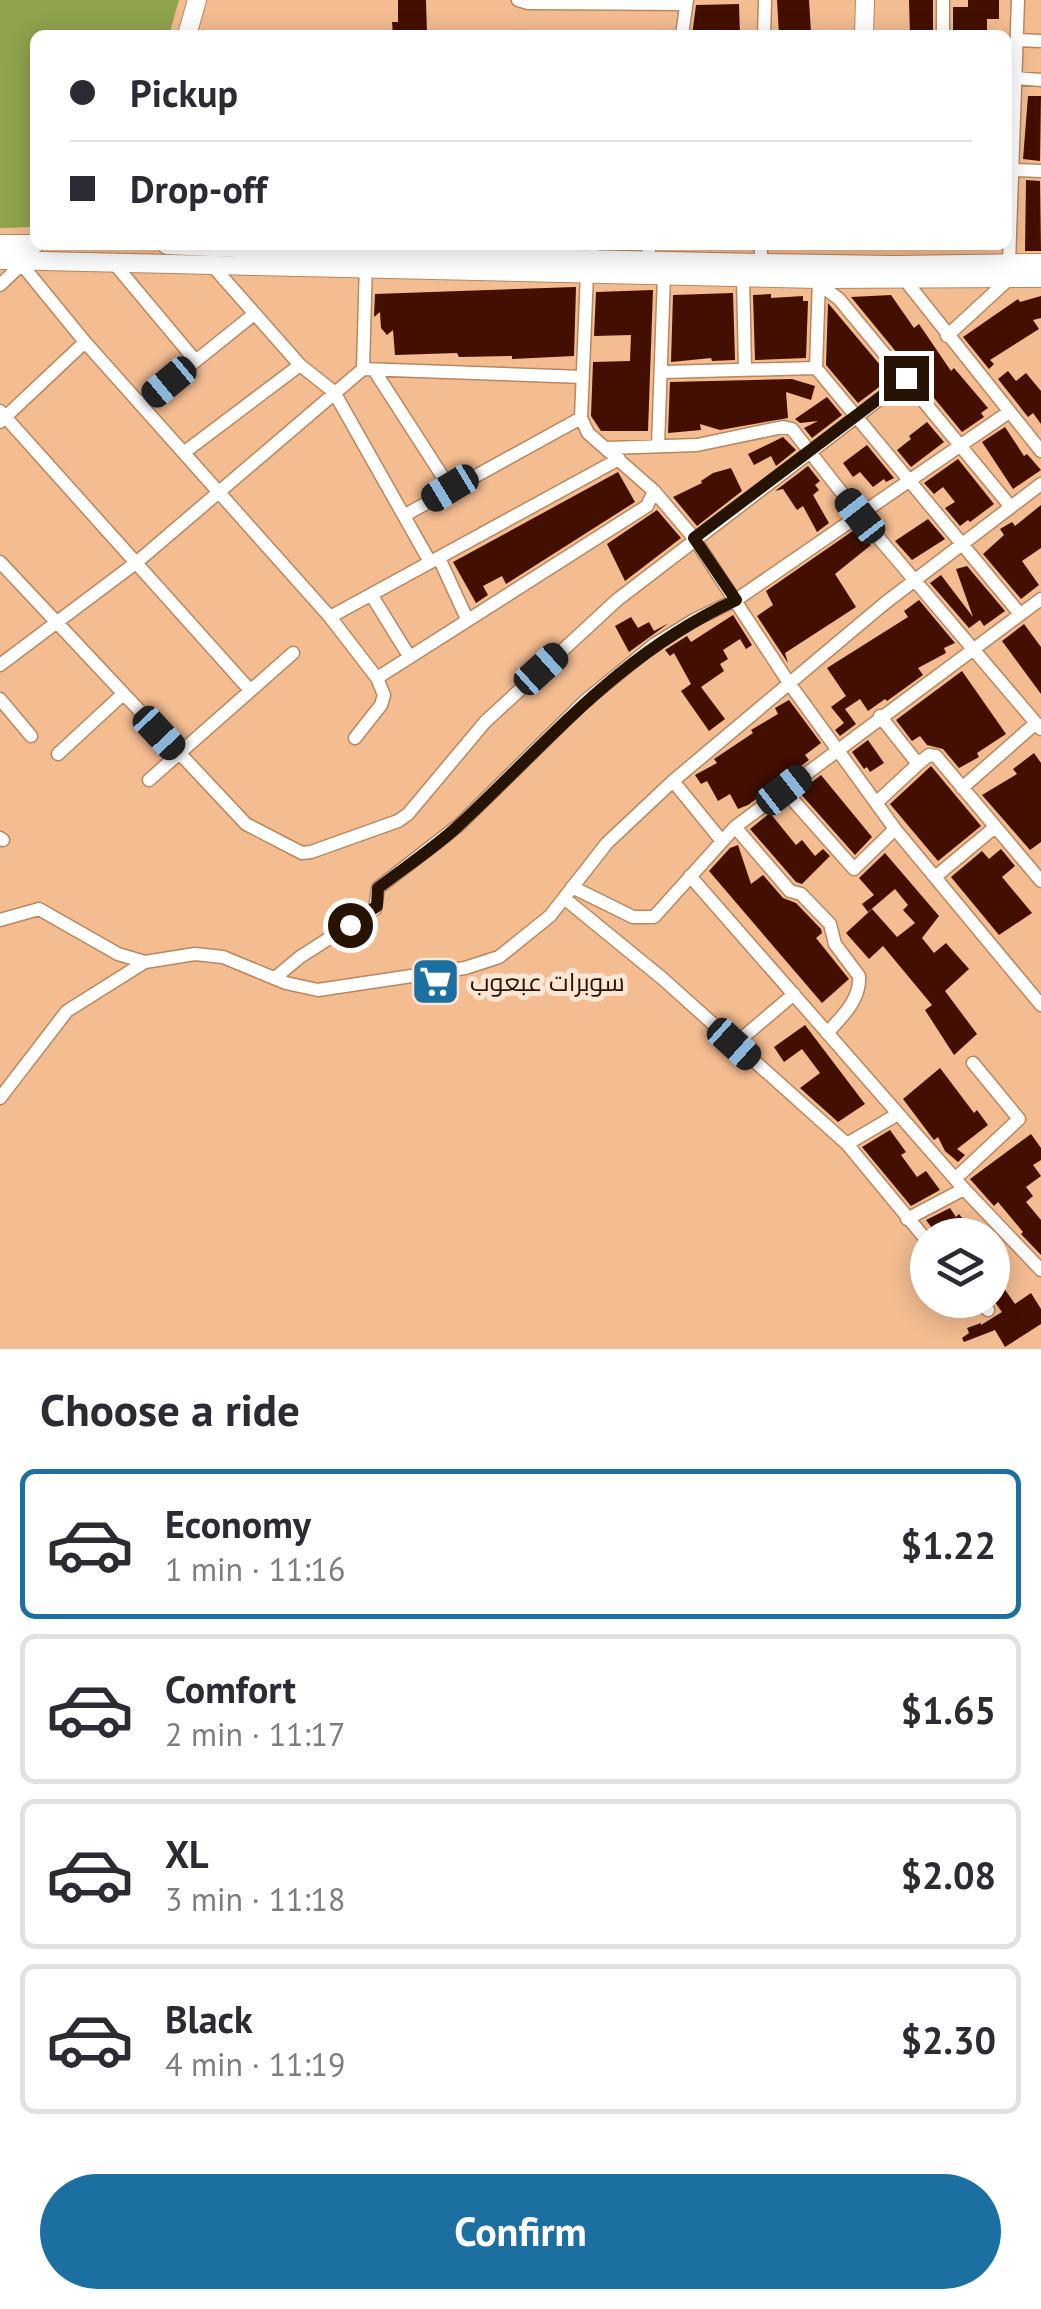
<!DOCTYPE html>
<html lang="en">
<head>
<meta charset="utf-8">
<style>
	body { margin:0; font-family:"PT Sans",Cairo,sans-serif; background:#f7f7f7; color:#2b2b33; height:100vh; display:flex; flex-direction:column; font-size:38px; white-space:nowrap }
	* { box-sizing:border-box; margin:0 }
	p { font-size:32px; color:#7c7c81 }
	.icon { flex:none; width:55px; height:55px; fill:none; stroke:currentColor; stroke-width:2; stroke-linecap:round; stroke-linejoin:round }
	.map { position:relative; height:1349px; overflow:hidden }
	.sheet { display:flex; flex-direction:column; background:#fff; flex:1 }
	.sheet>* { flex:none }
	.banner { position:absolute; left:30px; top:30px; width:982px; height:220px; border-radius:15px; box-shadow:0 5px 25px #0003; display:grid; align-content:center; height:220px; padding:0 40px; background:#fff }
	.controls { position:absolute; left:910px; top:1218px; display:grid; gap:20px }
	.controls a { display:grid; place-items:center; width:100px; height:100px; border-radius:50%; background:#fff; box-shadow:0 5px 25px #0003; font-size:50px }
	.end { position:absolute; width:45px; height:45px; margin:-22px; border:12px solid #271303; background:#fff; box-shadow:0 0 0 5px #fff }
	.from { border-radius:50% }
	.car { position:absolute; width:30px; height:60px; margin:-30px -15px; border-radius:12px; box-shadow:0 0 8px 2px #0007; background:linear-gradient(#222 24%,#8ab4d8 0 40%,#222 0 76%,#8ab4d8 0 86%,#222 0) }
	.banner b { display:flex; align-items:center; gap:35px; height:95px; font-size:38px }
	.banner b+b { border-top:2px solid #e1e1e2 }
	.banner i { width:25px; height:25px; background:#2b2b33 }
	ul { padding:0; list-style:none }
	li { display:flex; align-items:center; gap:30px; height:150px; margin:0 20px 15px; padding:0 20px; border:5px solid #e1e1e2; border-radius:15px }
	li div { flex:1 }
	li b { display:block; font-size:38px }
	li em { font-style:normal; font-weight:800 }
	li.selected { border-color:#1c70a1 }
	li>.icon { width:90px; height:90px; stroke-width:1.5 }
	h2 { padding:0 40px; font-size:45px; line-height:120px }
	.action { display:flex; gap:20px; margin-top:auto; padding:20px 40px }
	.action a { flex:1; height:115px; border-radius:60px; background:#1c70a1; color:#fff; font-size:40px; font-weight:800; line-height:115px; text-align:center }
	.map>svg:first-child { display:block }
</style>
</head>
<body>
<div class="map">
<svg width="1041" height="1349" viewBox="0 0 1041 1349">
	<rect width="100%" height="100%" fill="#f3bc91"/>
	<!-- green -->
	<path fill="#8fa34c" d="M0 0H179L169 35H35V227L0 228Z"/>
	<!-- building -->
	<path fill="#430f00" d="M398 0H426L427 35H393L392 22H398Z
		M777 0H809L811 32 779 35Z
		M909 0H933V35H910Z
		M968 0H999V19H987V35H953V7H968Z
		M739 4 740 35H692L696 5Z
		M1028 96H1041L1040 161 1023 159Z
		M1026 180 1040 181 1041 251H1025Z
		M576 287 574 356 512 359V356L459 357 457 353 395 355 393 330 387 335 381 328 380 312 374 317 375 294Z
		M653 290 648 431H601L591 416 593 362 630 361 631 335 594 336 596 292Z
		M733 293 735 360 712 361 711 358 671 362 673 295Z
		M771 294V298L803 296V301H808L806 358 755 360 753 295Z
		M891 295 914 328 919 324 951 371 954 368 988 408 981 413 984 417 962 432 851 297Z
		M1041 296V318L1033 320 1039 329 990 360 994 364 989 369 963 337 1018 299 1020 302Z
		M828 303 891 378 858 403 826 365Z
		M1008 371 1016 381 1026 373 1041 391V424L1033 413 1028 417 998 379Z
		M792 379 815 386 811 400 786 392 788 418 720 430 700 424 701 430 668 433 670 382Z
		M827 397 842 415 812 438 804 428 818 421 800 423 795 419Z
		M927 422 944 442 911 467 897 450 911 439 909 436Z
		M1005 427 1024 456 1027 454 1041 470 1013 489 982 442Z
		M783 437 796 450 776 466 771 456 754 465 748 454Z
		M867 445 894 478 886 482 884 479 873 487 860 472 853 477 843 463Z
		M958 459 994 504 970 522 968 520 960 526 945 508 955 502 943 487 934 494 924 483Z
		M808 466 820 481 815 485 819 490 813 495 829 523 817 532 803 506 797 510 783 489 775 491Z
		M731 468 742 491 697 526 673 497 702 483 701 481 713 473Z
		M618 472 635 502 506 584 502 576 483 586 488 595 476 603 453 562Z
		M1041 505V548L1022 561 1039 585 1021 599 983 554 1004 535 1000 529 1012 522 1015 526Z
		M657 510 681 538 625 581 607 544Z
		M928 519 945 539 912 560 895 541Z
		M857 528 871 545 835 574 856 607 785 653 788 663 757 616 773 605 766 591Z
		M967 566 1005 611 984 626 980 620 969 628 930 583 941 575 973 617 956 569Z
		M919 600 955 643 944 648 946 653 918 668 923 675 887 701 885 699 868 711 860 699 845 709 856 724 840 736 835 730 844 723 831 707 846 696 827 668 908 617 904 611Z
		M733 615 752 645 746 649 740 639 723 650 728 659 720 664 724 671 701 687 725 719 709 731 681 691 691 684 674 653 670 656 665 650 687 636 691 642Z
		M631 617 638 628 649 622 654 631 669 623 629 652 615 626Z
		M1024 624 1041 647V694L1002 641Z
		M962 671 1006 734 977 753 979 757 959 768 943 749 927 745 920 736 912 741 896 720Z
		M789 700 821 743 805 755 809 760 748 805 738 809 730 794 718 801 707 781 701 784 695 775 717 763 714 759 753 733 751 730 778 714 775 708Z
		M868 740 884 763 870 772 867 767 864 769 852 752Z
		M1034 753 1041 763V842L1030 850 982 795 1017 774 1013 769Z
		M931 766 981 826 938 861 890 804Z
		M821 775 872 837 855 855 799 792Z
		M770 813 796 845 802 840 815 856 823 849 830 856 802 884 796 882 750 829Z
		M738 845 751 884 763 875 783 898 796 903 821 929 822 933 816 938 849 979 822 1003 709 871 730 848Z
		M1001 849 1015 866 1002 877 1032 913 999 935 951 877 982 851 989 859Z
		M885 853 939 916 922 938 934 953 946 943 969 969 945 991 977 1034 954 1055 925 1010 932 1005 883 946 869 959 846 933 872 909 897 937 915 923 903 910 908 905 895 889 868 912 862 904 874 895 859 878Z
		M805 1025 865 1104 838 1122 800 1088 820 1073 802 1049 784 1062 774 1047Z
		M940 1068 974 1113 977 1110 988 1125 957 1149 965 1155 958 1162 945 1151 938 1137 934 1140 903 1099Z
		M890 1130 906 1152 901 1155 917 1177 926 1171 940 1190 911 1206 862 1147Z
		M1031 1134 1041 1148V1160L1033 1165 1041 1176 1026 1187 1033 1196 1026 1202 1041 1220V1255L1021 1234 1023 1232 998 1202 994 1206 970 1179Z
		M950 1208 956 1217 959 1214 976 1235H953L942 1221 932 1228 926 1220Z
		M992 1254 1007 1275 999 1281 1015 1304 1031 1293 1041 1309V1324L1005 1347 995 1330 964 1342 962 1338 969 1333 967 1328 981 1323V1325L1002 1312 992 1298Z"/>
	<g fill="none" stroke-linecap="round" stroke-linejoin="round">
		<defs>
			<path id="street" d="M518 0 528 3 686 4
				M682 35 687 0
				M764 35 765 0
				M943 35V0
				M1017 40 1041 41
				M1015 78 1041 80
				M1013 170 1041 171
				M593 245 587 273 581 418 588 433 654 491 694 538 789 683 895 829 1041 1005
				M18 260 85 342 330 617 377 678 384 695 381 705 355 738
				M647 260 650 245
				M113 262 195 360
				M210 263 300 365 334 392 430 562
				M761 263V245
				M1009 263 1018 0
				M901 275 1041 451
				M743 277 745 368
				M819 279 816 368 1020 614
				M819 284 839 299 1011 507
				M0 285 21 265
				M947 336 1010 278
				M363 369 366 262
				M374 370 450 488
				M663 372 816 368
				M142 404 253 315
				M0 411 249 689
				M0 422 85 342
				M658 446 664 275
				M608 448 697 445 783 427 792 429 860 516 1041 729
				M186 451 300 365
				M405 515 581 418
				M439 558 467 619
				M0 562 246 824 302 853 311 852 398 821 408 814 485 722 617 600 907 378
				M372 596 409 656
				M330 617 619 459
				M0 665 137 562 363 369 583 377
				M377 678 647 506 654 491
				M0 699 31 736
				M58 754 123 694
				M918 764 929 755 936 756 1041 881
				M149 780 293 653
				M673 781 721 840
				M962 788 1036 723
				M784 790 854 869 895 829
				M876 803 918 764 880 716
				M735 827 790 891 801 894 830 924 835 944 859 976C861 999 842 1017 827 1033
				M0 838 3 840
				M690 876 964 1189 1041 1270
				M935 877 994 828
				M572 887 633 917H654L735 827 1041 599
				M564 898 663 979 847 1144 928 1242
				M0 920 39 909 118 954 145 962
				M276 977 300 957 375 909 378 888 459 825 585 701 655 644 694 620 736 600 1009 412
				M734 1045 794 994
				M0 1098 67 1011 145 962 195 954 223 957 286 983 318 990 465 968 499 957 550 916 607 843 673 781 885 603 1041 484
				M847 1144 898 1114
				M956 1178 1019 1119 973 1063
				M907 1219 964 1189
				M979 1300 988 1310"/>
			<path id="secondary" d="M187 35 197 0
				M864 35 865 0
				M0 244H35
				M167 245 399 255 761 263 894 265 1041 263
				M0 260 819 279 1041 278"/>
		</defs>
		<!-- street casing -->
		<use href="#street" stroke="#ba875d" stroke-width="15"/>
		<!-- secondary casing -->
		<use href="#secondary" stroke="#ba875d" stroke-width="20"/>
		<!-- street -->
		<use href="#street" stroke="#fff" stroke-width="12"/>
		<!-- secondary -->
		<use href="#secondary" stroke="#fff" stroke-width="18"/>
	</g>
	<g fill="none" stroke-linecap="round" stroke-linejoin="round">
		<!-- route -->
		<path stroke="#271303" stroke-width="12" d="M350 925 377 906 378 888C404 868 433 849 457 827 551 740 616 656 736 600L694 538 906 378"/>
	</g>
	<!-- icons -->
	<defs>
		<symbol id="supermarket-square" viewBox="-11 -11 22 22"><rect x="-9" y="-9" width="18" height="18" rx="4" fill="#1c70a1" stroke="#fce5d3"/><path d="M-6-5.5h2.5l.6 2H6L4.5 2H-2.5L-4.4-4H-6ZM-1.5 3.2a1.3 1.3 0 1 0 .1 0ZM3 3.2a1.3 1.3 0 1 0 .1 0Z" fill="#fff"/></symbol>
	</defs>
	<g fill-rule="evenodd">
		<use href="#supermarket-square" x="408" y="954" width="55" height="55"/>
	</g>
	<g text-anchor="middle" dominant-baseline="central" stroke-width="10" stroke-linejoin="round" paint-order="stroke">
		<!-- poi labels -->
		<g font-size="25" fill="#271303" stroke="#fce5d3" text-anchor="start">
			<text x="470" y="982">سوبرات عبعوب</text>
		</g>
	</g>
</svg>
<div class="controls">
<a><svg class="icon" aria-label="layers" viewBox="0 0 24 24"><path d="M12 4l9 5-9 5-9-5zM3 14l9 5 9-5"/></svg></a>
</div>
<i class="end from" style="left:350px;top:925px"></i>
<i class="end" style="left:906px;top:378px"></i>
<i class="car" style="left:169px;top:382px;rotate:230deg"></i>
<i class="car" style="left:450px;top:488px;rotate:239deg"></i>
<i class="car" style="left:860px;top:516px;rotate:322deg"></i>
<i class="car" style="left:541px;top:669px;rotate:48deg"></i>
<i class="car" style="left:159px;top:733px;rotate:137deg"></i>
<i class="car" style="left:784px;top:790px;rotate:52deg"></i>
<i class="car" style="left:734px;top:1044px;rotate:132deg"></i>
<div class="banner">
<b><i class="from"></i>Pickup</b>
<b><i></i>Drop-off</b>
</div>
</div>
<section class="sheet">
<h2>Choose a ride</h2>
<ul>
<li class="selected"><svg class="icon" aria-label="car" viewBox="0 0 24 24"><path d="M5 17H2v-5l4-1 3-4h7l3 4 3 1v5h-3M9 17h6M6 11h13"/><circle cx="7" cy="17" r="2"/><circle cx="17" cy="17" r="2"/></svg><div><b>Economy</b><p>1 min · 11:16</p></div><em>$1.22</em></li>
<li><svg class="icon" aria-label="car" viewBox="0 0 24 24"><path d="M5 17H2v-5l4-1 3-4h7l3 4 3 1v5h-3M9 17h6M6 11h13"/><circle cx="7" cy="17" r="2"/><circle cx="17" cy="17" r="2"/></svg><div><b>Comfort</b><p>2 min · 11:17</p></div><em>$1.65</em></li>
<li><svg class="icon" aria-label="car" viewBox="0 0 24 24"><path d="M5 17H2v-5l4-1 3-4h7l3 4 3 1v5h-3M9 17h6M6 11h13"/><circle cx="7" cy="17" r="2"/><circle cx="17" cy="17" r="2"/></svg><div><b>XL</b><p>3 min · 11:18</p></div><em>$2.08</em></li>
<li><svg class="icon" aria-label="car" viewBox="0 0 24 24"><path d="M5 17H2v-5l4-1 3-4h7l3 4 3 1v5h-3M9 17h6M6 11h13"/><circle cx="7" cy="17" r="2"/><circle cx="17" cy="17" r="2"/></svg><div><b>Black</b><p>4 min · 11:19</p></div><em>$2.30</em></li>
</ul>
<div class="action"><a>Confirm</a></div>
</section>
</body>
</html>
